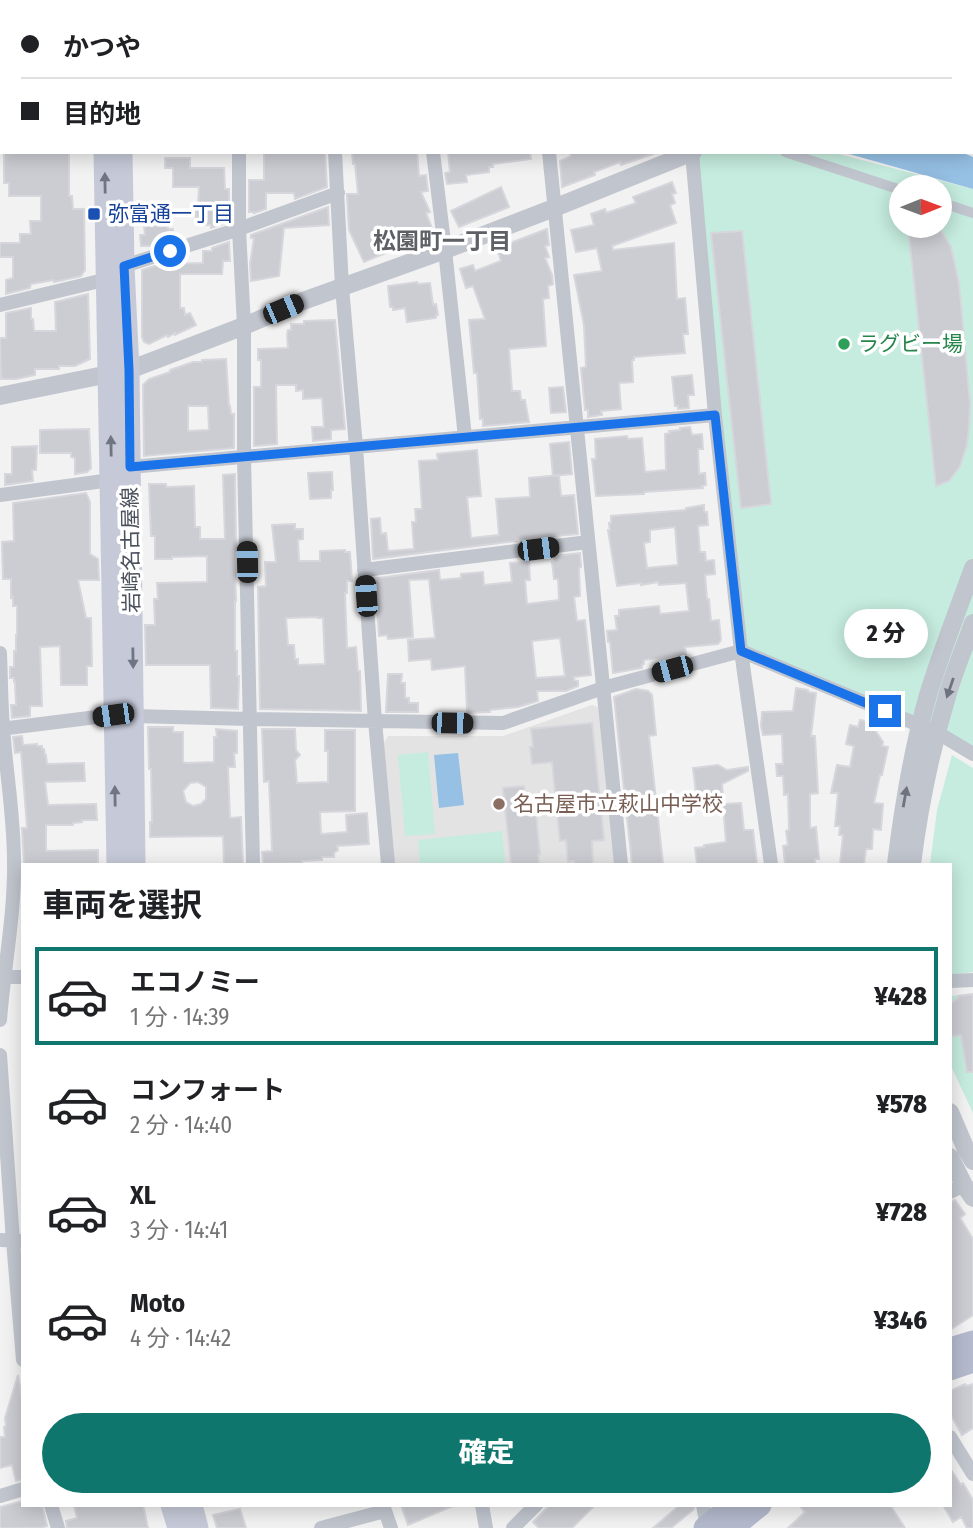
<!DOCTYPE html>
<html lang="ja">
<head>
<meta charset="utf-8">
<style>
	body { margin:0; font-family:"Fira Sans Condensed","Noto Sans JP",sans-serif; background:#f6f6f6; color:#202124; height:100vh; display:flex; flex-direction:column; font-size:26px; white-space:nowrap }
	* { box-sizing:border-box; margin:0 }
	p { font-size:23px; color:#757577 }
	.icon { flex:none; width:38px; height:38px; fill:none; stroke:currentColor; stroke-width:2; stroke-linecap:round; stroke-linejoin:round }
	.map { position:relative; flex:1; overflow:hidden }
	.details { position:absolute; left:21px; top:863px; width:931px; height:644px; display:flex; flex-direction:column; background:#fff; border-radius:0px; box-shadow:0 4px 18px #0003 }
	.details>* { flex:none }
	.top-card { position:absolute; left:0px; top:0px; width:973px; height:154px; box-shadow:0 4px 18px #0003; display:grid; align-content:center; height:154px; padding:0 21px; background:#fff }
	.needle { width:46px; rotate:89deg }
	.tools { position:absolute; left:889px; top:175px; display:grid; gap:14px }
	.tools a { display:grid; place-items:center; width:63px; height:63px; border-radius:50%; background:#fff; box-shadow:0 4px 18px #0003; font-size:35px }
	.end { position:absolute; width:32px; height:32px; margin:-16px; border:9px solid #1a73e8; background:#fff; box-shadow:0 0 0 4px #fff }
	.from { border-radius:50% }
	.bubble { position:absolute; height:49px; border-radius:24px; background:#fff; box-shadow:0 4px 18px #0003; font-size:23px; font-weight:800; line-height:49px; text-align:center }
	.car { position:absolute; width:21px; height:42px; margin:-21px -10px; border-radius:9px; box-shadow:0 0 5px 2px #0007; background:linear-gradient(#222 24%,#8ab4d8 0 40%,#222 0 76%,#8ab4d8 0 86%,#222 0) }
	.top-card b { display:flex; align-items:center; gap:24px; height:66px; font-size:26px }
	.top-card b+b { border-top:2px solid #e0e0e0 }
	.top-card i { width:18px; height:18px; background:#202124 }
	ul { padding:0; list-style:none }
	li { display:flex; align-items:center; gap:21px; height:98px; margin:0 14px 10px; padding:0 7px; border:4px solid transparent; border-radius:0px }
	li div { flex:1 }
	li b { display:block; font-size:26px }
	li em { font-style:normal; font-weight:800 }
	li.on { border-color:#0f766e }
	li>.icon { width:63px; height:63px; stroke-width:1.5 }
	h2 { padding:0 21px; font-size:32px; line-height:84px }
	.action { display:flex; gap:14px; margin-top:auto; padding:14px 21px }
	.action a { flex:1; height:80px; border-radius:42px; background:#0f766e; color:#fff; font-size:28px; font-weight:800; line-height:80px; text-align:center }
	.map>svg:first-child { display:block }
</style>
</head>
<body>
<div class="map">
<svg width="973" height="1528" viewBox="0 0 973 1528">
	<rect width="100%" height="100%" fill="#f3f2f2"/>
	<!-- education -->
	<path fill="#e4e3e3" d="M592 705 598 707 616 864H394L383 744 388 736H503Z"/>
	<!-- green -->
	<path fill="#c5ecde" fill-rule="evenodd" d="M693 152H831L973 189V754L741 651ZM901 187H940V226H901Z
		M428 752 435 834 405 836 398 755Z
		M952 755 973 768V972L950 975V864H930L937 810Z
		M502 831 505 864H420L418 840Z
		M973 994V1113L950 1064V996Z"/>
	<!-- water -->
	<path fill="#96c1e5" d="M842 152H961L973 157V189Z
		M458 753 464 805 439 808 434 755Z"/>
	<!-- building -->
	<path fill="#cccdd3" stroke="#d6d6dc" stroke-width="2" fill-rule="evenodd" d="M4 152H69V196H72L73 209H84L85 270 81 276 54 282V280L31 284 30 288 6 294V280L13 278V257H0V243H20V234H31L30 221H41V196H9V183H4Z
		M264 152H325L327 187 295 199 294 193H266V209L254 213V212H249V180H264Z
		M352 152H417L419 176 426 175 428 191 421 192 430 212 426 213 432 228 428 230 431 236 415 242 416 244 401 249 400 247 364 262 349 230 347 196V194H358L355 164H353Z
		M448 152H530L531 159 493 164V167H489V172L466 175 467 182 447 184 445 173 450 172Z
		M570 152H653V154L621 165 620 162 594 172 595 175 562 187 560 161 571 156Z
		M165 158H190V168H224L225 189H229V218H227V223L211 228V225H196V207H198L199 187H173V168H165Z
		M672 182 676 193 672 194 675 203 670 205 676 223 612 246 613 250 674 243 677 299 685 298 688 334H683L685 353 634 357V360H632L633 382 619 383 621 409 601 411 602 415 588 417V410H585L581 368 586 367 584 325 574 275 602 271 597 248 576 252 571 230 594 225 591 214 605 209 606 213 636 203 633 197Z
		M501 187 509 207 459 227 451 211Z
		M328 207 329 225 284 228 279 276 251 281 250 264 254 238H251V235Z
		M144 226H168V229H173V240L155 246H141L140 235H145Z
		M908 226H938L951 247 959 283 970 404 969 427 967 445 960 466 949 481 936 486Z
		M547 229 549 245 545 246 549 257 545 258 552 275 553 284 548 286 549 298 543 299 546 346 509 349 512 391H520L521 400H525L529 422 483 426V419H480L477 373H474L469 320 485 319 473 286 466 288 460 269 473 265 475 271 501 261 497 248Z
		M742 231 771 504 741 508 711 233Z
		M229 242 230 261H223L222 274H180V308H184L185 315 190 313 196 325 175 335V333L168 337 167 335 149 344 144 342 142 337V270L154 266H171V264L203 263V251H212V248Z
		M417 282 418 284 430 283 433 305 436 304 438 315H436V318L407 322 405 308 393 310V307H390L388 286Z
		M88 294 90 359 75 366H59V369H35V375L16 379H1L0 338H6V313L31 308V319H33L34 331H56L55 302Z
		M335 320 345 429 331 430V439L313 441 312 427H324L322 398 303 399V390L296 391V385H276L277 444 254 446V387H261V360H258V349L288 348 287 335 288 330H291V324H304V321Z
		M226 359 229 406H230L231 414H234V448L144 456 143 385 149 379 170 372V370L193 362H202V360ZM188 406H208L209 430 188 431Z
		M692 375 694 395H688L689 408 678 409V406H675L672 377Z
		M563 387 566 412 551 413 549 388Z
		M690 427 692 435 702 434 703 449H698L699 474 705 473 706 485 702 486 703 488 644 492V494L596 496 592 459H596L595 439 627 436 628 439 642 438 645 472 666 470 665 434 670 433 669 431 680 430V428Z
		M89 429 91 468 87 472 75 474V458L71 457V453H40V430Z
		M569 442 572 474 553 476 550 444Z
		M37 446 36 470H32L33 481 5 485V474H12V447Z
		M477 450 481 496 467 497 471 538 499 535 496 499 530 497 529 478 559 475 561 496 574 495 578 534 516 539V541L373 559 371 519 380 518 381 534 386 533 388 551 414 549 412 522H416L415 509H422L419 461 438 460 437 454Z
		M332 472 333 490H331V498L310 499 308 473Z
		M235 474 236 551H234L236 601H235V651H237V676H239L238 709 211 708 210 665H146L145 625H155L154 599H158L157 583 207 582V556L172 557V559H155V536H151L149 484H166V487L194 486 195 527H200V539H225L223 475Z
		M86 493 90 502V554L98 559 99 580H78L86 618H91L92 666H87V685H61L60 646 40 647 42 706H30V716L12 718 11 705H16L15 682H14V678H10V667H14V651H16V635H17V606H13V597L11 598V579H3L2 542 14 541 13 503Z
		M704 505V512H707L708 525 698 526 700 552H705L706 561 714 560 715 574 705 575 707 599H709L711 621 719 620 721 640 718 644 685 647 686 654 644 660V664L642 665V668L613 673 610 642H608L607 631 617 630 615 616H619V610L659 606 660 614 689 611 686 583 659 585 658 582 641 585V583L617 586 608 530H610L609 523H611V516L686 510V508ZM675 527 678 565 647 568 644 543 650 542V530Z
		M295 524V529H303V539L298 540 299 561H320V551L345 550V552H350L352 581H347V593H345L347 648 356 647 358 671H360L361 711 260 709 258 587 266 586 265 562H276L272 525ZM318 617V618H323L325 664 298 665V659H295L294 645H288L286 618Z
		M580 553 581 567 579 568 580 596 574 597 577 621 585 620 591 675 574 677V680L578 681V686L566 691H537L538 701 518 707 490 710V712L467 713 465 666 432 670 431 659 409 661 408 640 435 638 429 579 409 580 413 637 388 639 387 635 379 636 375 581H379L378 578 439 570 440 580 461 578V574L483 572 484 585 512 582 510 563 529 562 530 580H525L527 604 559 600 558 579H554L552 562H554V556ZM560 638 565 676 536 678 532 641Z
		M388 674H402L401 683H405V698H409V703H418V712H386Z
		M796 688 808 690V692L816 693 811 736H815L818 793 810 794V828L816 827 819 859H815V864H785L783 846 788 845 786 831 789 830 788 794 784 795 783 776H777L776 764H783L782 734 763 735 761 726 762 712 793 711Z
		M636 689 648 691 652 695 656 735 649 736 663 864H632L614 697Z
		M860 720 876 723 875 730 883 742 882 746 888 747 882 775H880L874 803 883 804 881 830 873 829 872 849H866L864 864H840L843 835H839L840 826H835L838 793H831L837 765 850 767 854 746 846 744 850 725 858 727Z
		M592 723 604 840 592 841 593 864H574V861L568 862 566 840 560 841 552 762 532 764 530 747H533L531 729Z
		M148 727H173V732H183V762L186 763 214 762V737H217L216 729 237 731V753H234L235 767H228L230 818 241 817 243 864H224L223 836 150 837V822H152L151 769H149ZM198 782 206 787V799L201 804 193 806 186 802 183 791 190 783Z
		M262 729H295L296 750 300 755 295 760 297 783 328 782V751H325V730H355V811L320 812 321 834 347 832 346 815 367 813 369 844 337 846 338 850 334 853V857H322V860L302 861V863L263 864 262 852 272 851 269 781 264 782Z
		M22 736 23 745 37 744V746H42V749H44L45 755H46L47 764 84 763 85 781 45 782 48 805 96 804 97 820H82V822L73 823V825H46V851L98 850V864H24L22 828H27L25 801 21 752 15 753 13 737Z
		M718 765 727 770 748 767V771L722 784 723 798 697 801 693 768Z
		M524 786 526 805 535 804 540 854H538L539 864H511L503 788Z
		M741 803 744 830H753L757 864H697L695 848 704 847V845L726 842 723 804Z
		M973 994V1072H967L961 1035 950 1037V1004L958 998V996Z
		M955 1200 965 1214 960 1218 973 1239V1315L950 1330V1202Z
		M18 1375 23 1405V1480L16 1481 12 1465 0 1468V1437H5L4 1427 6 1426 5 1418Z
		M965 1384 966 1386 973 1384V1428L962 1435 950 1413V1391Z
		M950 1468 961 1485 963 1483 973 1500V1528H967L961 1517 953 1522 943 1505H950Z
		M23 1501V1505H42L47 1526 40 1528H0V1507Z
		M74 1505H143L148 1528H67L66 1521 77 1518Z
		M401 1505H455L408 1525Z
		M550 1505H595L572 1528H539L533 1522Z
		M680 1505H694V1509L671 1528H653Z
		M799 1505H890L905 1528H788L805 1512Z
		M240 1509 246 1528H217L213 1515Z"/>
	<g fill="none" stroke-linecap="round" stroke-linejoin="round">
		<!-- path -->
		<path stroke="#80c7b6" stroke-width="2.5" stroke-dasharray="5 3.5" stroke-linecap="butt" d="M971 130 973 131"/>
		<!-- pedestrian -->
		<path stroke="#c1c5ce" stroke-width="10" d="M785 152 901 190
			M940 202 973 213"/>
		<!-- minor -->
		<path stroke="#c1c5ce" stroke-width="14" d="M238 0V2
			M323 0V2
			M347 0 350 2
			M574 0 579 2
			M629 0V2
			M239 152V229L244 326V457L253 864
			M335 152 342 287 356 447 375 721 388 864
			M433 152 445 250 465 437
			M549 152 621 864
			M692 153 715 415 741 651 771 864
			M124 266 239 229 338 193
			M0 305 108 279
			M130 467 715 415
			M0 495 111 480
			M364 570 588 542
			M0 653C1 677 1 703 3 727 6 772 14 816 14 861 15 914 4 967 0 1020
			M133 716 250 719 503 723 603 688 741 651 938 733 973 754
			M0 729 113 715
			M0 977H23
			M950 981 973 980
			M0 1055 13 1241 23 1360
			M950 1192 964 1185
			M0 1240 23 1241
			M950 1437 973 1474
			M0 1496 23 1489
			M51 1505 58 1528
			M383 1505 391 1528
			M482 1505 486 1528
			M703 1505 707 1527
			M321 1528 385 1511
			M513 1528 536 1505"/>
		<!-- tertiary -->
		<path stroke="#c1c5ce" stroke-width="18" d="M971 15H973
			M0 396 129 370 244 326 303 301 445 250 554 208 693 152
			M896 864C903 807 912 751 928 695 941 652 958 610 973 568
			M912 864C919 809 930 754 946 700 953 674 964 649 973 623
			M950 1112 965 1147 973 1161
			M950 1157 964 1185 973 1198"/>
		<!-- secondary -->
		<path stroke="#c6cad8" stroke-width="21" d="M101 0V2
			M120 0V2
			M104 152 117 864
			M122 152 124 266 129 370 135 864
			M171 1505 178 1528
			M192 1505 198 1528"/>
		<!-- primary -->
		<path stroke="#b4bacd" stroke-width="23" d="M950 1349 973 1342
			M950 1369 973 1361
			M705 1528 733 1505
			M732 1528 760 1505"/>
	</g>
	<!-- one-way arrows -->
	<defs><path id="oneway-solid" d="M-6-.8H1V-3.2L6.5 0L1 3.2V.8H-6Z" transform="scale(1.75)"/></defs>
	<g fill="#707582">
		<use href="#oneway-solid" transform="translate(105 183) rotate(-91)"/>
		<use href="#oneway-solid" transform="translate(111 446) rotate(-91)"/>
		<use href="#oneway-solid" transform="translate(133 658) rotate(89)"/>
		<use href="#oneway-solid" transform="translate(115 796) rotate(-91)"/>
	</g>
	<g fill="#6e737f">
		<use href="#oneway-solid" transform="translate(950 688) rotate(109)"/>
		<use href="#oneway-solid" transform="translate(905 797) rotate(-80)"/>
	</g>
	<g fill="none" stroke-linecap="round" stroke-linejoin="round">
		<!-- route -->
		<path stroke="#1a73e8" stroke-width="9" d="M170 251 124 266 129 370 130 467 715 415 741 651 885 711"/>
	</g>
	<!-- markers -->
	<rect fill="#1a4fb4" stroke="#fff" stroke-width="2.5" x="87" y="207" width="14" height="14" rx="3.5"/>
	<circle fill="#2e9e5b" stroke="#fff" stroke-width="2.5" cx="844" cy="344" r="7"/>
	<circle fill="#8d6e63" stroke="#fff" stroke-width="2.5" cx="499" cy="804" r="7"/>
	<g text-anchor="middle" dominant-baseline="central" stroke-width="7" stroke-linejoin="round" paint-order="stroke">
		<!-- transit labels -->
		<g font-size="21" fill="#164399" stroke="#fff" text-anchor="start">
			<text x="108" y="214">弥富通一丁目</text>
		</g>
		<!-- leisure labels -->
		<g font-size="21" fill="#27864d" stroke="#fff" text-anchor="start">
			<text x="858" y="344">ラグビー場</text>
		</g>
		<!-- street labels -->
		<g font-size="21" fill="#4b505d" stroke="#fff">
			<text transform="translate(131 550) rotate(-91)">岩崎名古屋線</text>
		</g>
		<!-- education labels -->
		<g font-size="21" fill="#785e54" stroke="#fff" text-anchor="start">
			<text x="513" y="804">名古屋市立萩山中学校</text>
		</g>
		<!-- neighbourhood labels -->
		<g font-size="23" font-weight="bold" fill="#5e6066" stroke="#fff">
			<text x="442" y="241">松園町一丁目</text>
		</g>
	</g>
</svg>
<div class="tools">
<a><svg class="needle" viewBox="-14 -14 28 28"><path d="M0-13l5 13h-10z" fill="#e53935"/><path d="M0 13l5-13h-10z" fill="#757577"/></svg></a>
</div>
<i class="end from" style="left:170px;top:251px"></i>
<i class="end" style="left:885px;top:711px"></i>
<div class="bubble" style="left:844px;top:609px;width:84px">2 分</div>
<i class="car" style="left:283px;top:309px;rotate:67deg"></i>
<i class="car" style="left:538px;top:549px;rotate:83deg"></i>
<i class="car" style="left:247px;top:562px;rotate:359deg"></i>
<i class="car" style="left:366px;top:596px;rotate:356deg"></i>
<i class="car" style="left:672px;top:669px;rotate:255deg"></i>
<i class="car" style="left:113px;top:715px;rotate:262deg"></i>
<i class="car" style="left:452px;top:723px;rotate:91deg"></i>
<div class="top-card">
<b><i class="from"></i>かつや</b>
<b><i></i>目的地</b>
</div>
<section class="details">
<h2>車両を選択</h2>
<ul>
<li class="on"><svg class="icon" aria-label="car" viewBox="0 0 24 24"><path d="M5 17H2v-5l4-1 3-4h7l3 4 3 1v5h-3M9 17h6M6 11h13"/><circle cx="7" cy="17" r="2"/><circle cx="17" cy="17" r="2"/></svg><div><b>エコノミー</b><p>1 分 · 14:39</p></div><em>¥428</em></li>
<li><svg class="icon" aria-label="car" viewBox="0 0 24 24"><path d="M5 17H2v-5l4-1 3-4h7l3 4 3 1v5h-3M9 17h6M6 11h13"/><circle cx="7" cy="17" r="2"/><circle cx="17" cy="17" r="2"/></svg><div><b>コンフォート</b><p>2 分 · 14:40</p></div><em>¥578</em></li>
<li><svg class="icon" aria-label="car" viewBox="0 0 24 24"><path d="M5 17H2v-5l4-1 3-4h7l3 4 3 1v5h-3M9 17h6M6 11h13"/><circle cx="7" cy="17" r="2"/><circle cx="17" cy="17" r="2"/></svg><div><b>XL</b><p>3 分 · 14:41</p></div><em>¥728</em></li>
<li><svg class="icon" aria-label="car" viewBox="0 0 24 24"><path d="M5 17H2v-5l4-1 3-4h7l3 4 3 1v5h-3M9 17h6M6 11h13"/><circle cx="7" cy="17" r="2"/><circle cx="17" cy="17" r="2"/></svg><div><b>Moto</b><p>4 分 · 14:42</p></div><em>¥346</em></li>
</ul>
<div class="action"><a>確定</a></div>
</section>
</div>
</body>
</html>
